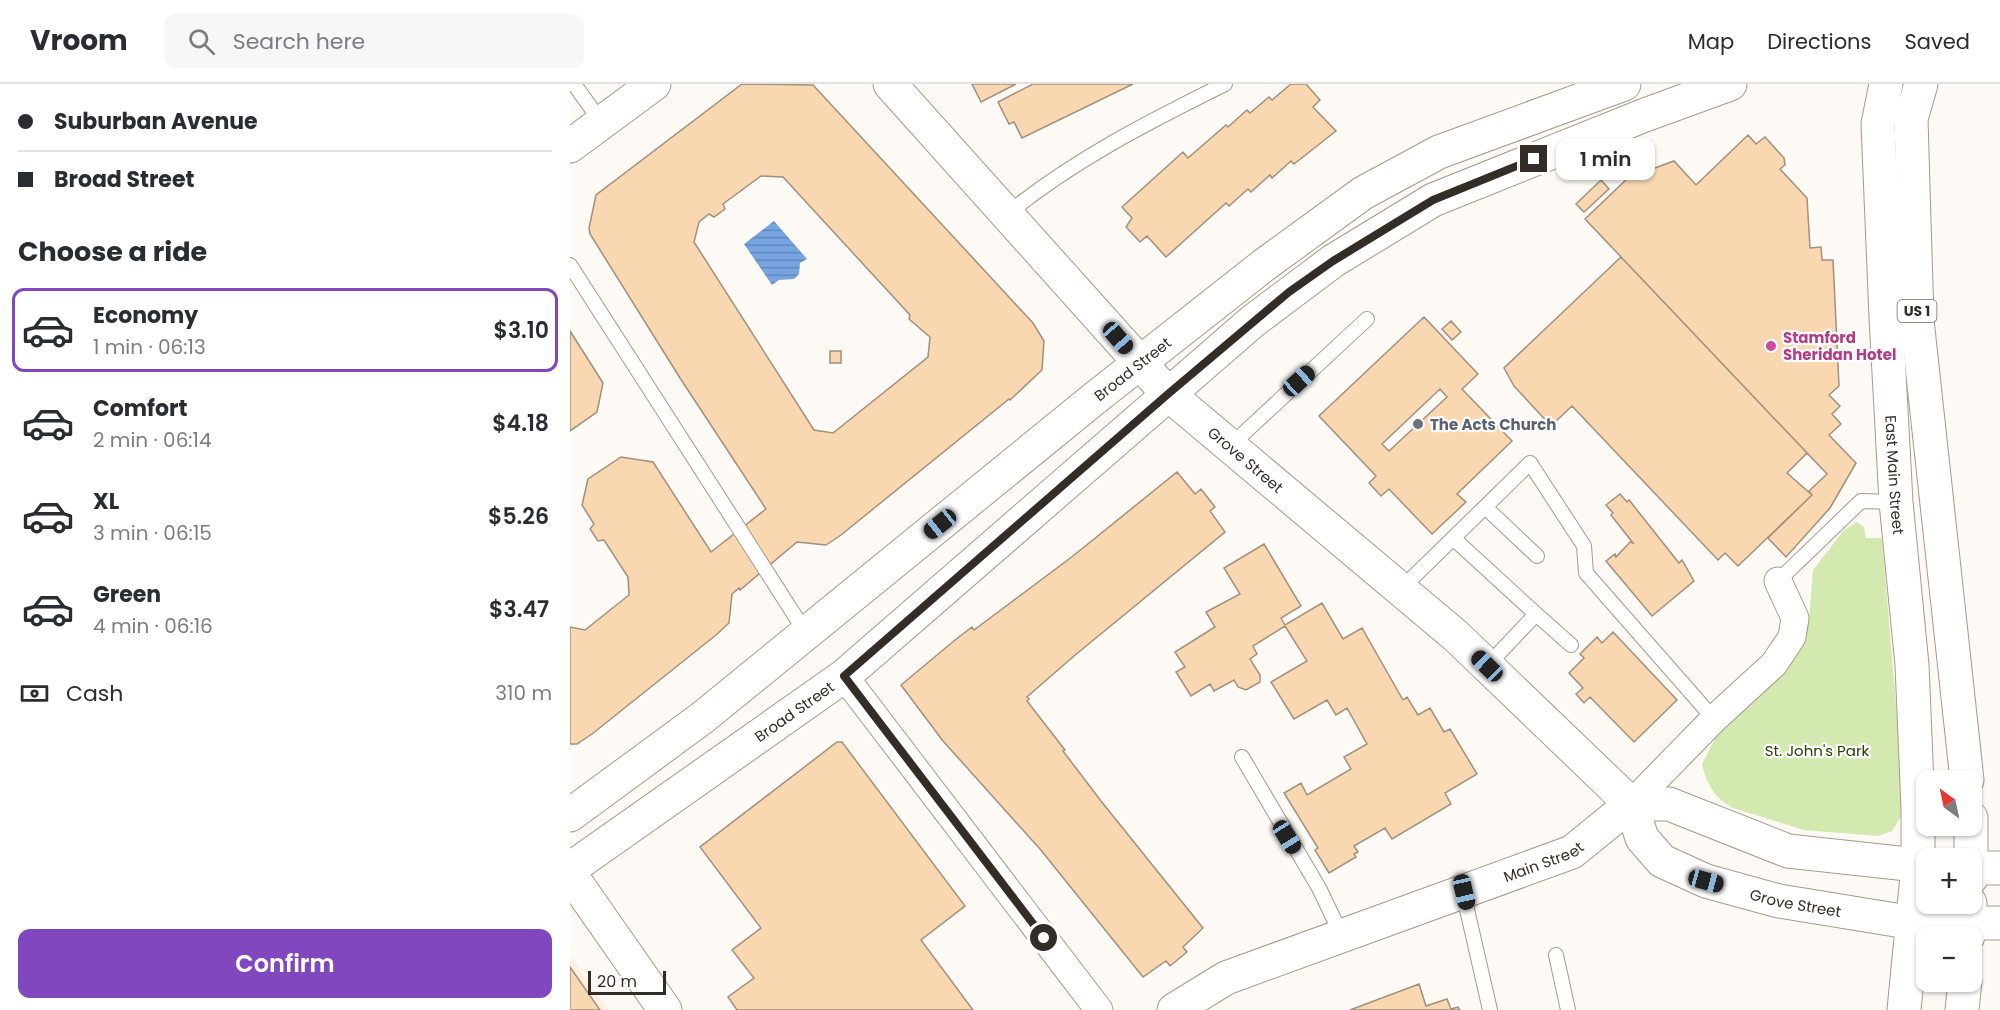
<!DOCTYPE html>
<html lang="en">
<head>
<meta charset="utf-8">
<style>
	body { margin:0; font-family:Poppins,sans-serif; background:#f7f7f7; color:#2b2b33; height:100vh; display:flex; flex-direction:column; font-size:22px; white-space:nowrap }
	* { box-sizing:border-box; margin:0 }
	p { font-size:20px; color:#7c7c81 }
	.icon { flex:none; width:33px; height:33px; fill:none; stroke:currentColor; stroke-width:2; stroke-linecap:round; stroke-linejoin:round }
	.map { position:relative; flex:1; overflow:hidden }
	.side { display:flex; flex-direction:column; background:#fff; width:570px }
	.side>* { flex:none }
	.banner { display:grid; align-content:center; height:132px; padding:0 18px; background:#fff }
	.needle { width:39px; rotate:327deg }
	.buttons { position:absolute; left:1346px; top:686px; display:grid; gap:12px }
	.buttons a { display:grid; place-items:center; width:66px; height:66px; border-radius:12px; background:#fff; box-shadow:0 2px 4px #0004; font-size:30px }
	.scale { position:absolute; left:18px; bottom:15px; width:78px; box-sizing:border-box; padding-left:6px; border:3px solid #342d25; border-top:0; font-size:16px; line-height:21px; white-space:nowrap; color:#342d25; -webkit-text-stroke:4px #fff; paint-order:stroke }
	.end { position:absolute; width:27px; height:27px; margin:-14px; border:8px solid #342d25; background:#fff; box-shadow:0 0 0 3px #fff }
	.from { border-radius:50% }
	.bubble { position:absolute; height:42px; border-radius:12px; background:#fff; box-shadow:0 2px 4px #0004; font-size:20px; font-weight:600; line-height:42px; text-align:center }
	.car { position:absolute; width:18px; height:36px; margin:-18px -9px; border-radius:8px; box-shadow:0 0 4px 2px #0007; background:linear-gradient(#222 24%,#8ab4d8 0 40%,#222 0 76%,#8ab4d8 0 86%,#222 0) }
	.banner b { display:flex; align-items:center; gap:21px; height:57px; font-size:22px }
	.banner b+b { border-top:2px solid #e1e1e2 }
	.banner i { width:15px; height:15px; background:#2b2b33 }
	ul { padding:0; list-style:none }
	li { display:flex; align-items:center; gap:18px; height:84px; margin:0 12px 9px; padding:0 6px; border:3px solid transparent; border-radius:12px }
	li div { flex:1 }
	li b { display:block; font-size:22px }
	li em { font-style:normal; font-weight:600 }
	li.on { border-color:#8047be }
	li>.icon { width:54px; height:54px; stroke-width:1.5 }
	h2 { padding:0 18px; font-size:27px; line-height:72px }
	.pay { display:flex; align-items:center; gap:15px; height:66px; padding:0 18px; font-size:22px }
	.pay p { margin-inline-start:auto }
	.action { display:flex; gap:12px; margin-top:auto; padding:12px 18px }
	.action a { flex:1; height:69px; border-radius:12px; background:#8047be; color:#fff; font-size:24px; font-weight:600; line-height:69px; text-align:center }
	header { display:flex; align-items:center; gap:36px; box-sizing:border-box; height:84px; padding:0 30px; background:#fff; border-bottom:2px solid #e1e1e2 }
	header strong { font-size:28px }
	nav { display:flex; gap:33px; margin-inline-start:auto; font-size:21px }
	.search { width:420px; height:54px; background:#f7f7f7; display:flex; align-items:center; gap:15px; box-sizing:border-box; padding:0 21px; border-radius:12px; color:#7c7c81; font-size:22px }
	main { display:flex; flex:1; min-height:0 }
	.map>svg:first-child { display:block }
</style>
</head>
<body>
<header>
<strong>Vroom</strong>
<div class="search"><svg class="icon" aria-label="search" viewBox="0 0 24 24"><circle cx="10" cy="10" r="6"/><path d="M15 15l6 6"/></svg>Search here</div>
<nav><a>Map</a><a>Directions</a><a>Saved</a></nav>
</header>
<main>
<section class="side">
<div class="banner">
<b><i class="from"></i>Suburban Avenue</b>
<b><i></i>Broad Street</b>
</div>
<h2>Choose a ride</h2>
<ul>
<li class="on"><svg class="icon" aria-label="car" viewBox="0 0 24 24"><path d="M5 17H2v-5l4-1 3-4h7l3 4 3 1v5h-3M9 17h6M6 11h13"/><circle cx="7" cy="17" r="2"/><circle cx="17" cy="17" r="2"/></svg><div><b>Economy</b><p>1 min · 06:13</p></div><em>$3.10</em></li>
<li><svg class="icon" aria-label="car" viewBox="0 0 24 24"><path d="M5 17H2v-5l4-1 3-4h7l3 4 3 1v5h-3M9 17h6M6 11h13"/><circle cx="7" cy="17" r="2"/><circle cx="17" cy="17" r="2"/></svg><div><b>Comfort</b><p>2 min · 06:14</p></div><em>$4.18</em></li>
<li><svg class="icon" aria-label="car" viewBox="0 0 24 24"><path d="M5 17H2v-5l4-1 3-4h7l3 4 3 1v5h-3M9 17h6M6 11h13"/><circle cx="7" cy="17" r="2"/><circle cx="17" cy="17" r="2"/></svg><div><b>XL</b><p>3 min · 06:15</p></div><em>$5.26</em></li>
<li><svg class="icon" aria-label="car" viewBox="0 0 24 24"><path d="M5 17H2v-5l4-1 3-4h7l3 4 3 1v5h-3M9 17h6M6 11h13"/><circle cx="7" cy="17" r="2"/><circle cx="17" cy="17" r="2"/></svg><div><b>Green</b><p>4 min · 06:16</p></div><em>$3.47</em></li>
</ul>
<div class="pay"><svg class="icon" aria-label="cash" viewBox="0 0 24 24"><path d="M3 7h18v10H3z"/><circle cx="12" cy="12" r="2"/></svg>Cash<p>310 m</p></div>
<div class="action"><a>Confirm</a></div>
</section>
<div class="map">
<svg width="1430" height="926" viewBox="0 0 1430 926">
	<defs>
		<pattern id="water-rules" width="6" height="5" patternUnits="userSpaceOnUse" patternTransform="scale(1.5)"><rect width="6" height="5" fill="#77a5e2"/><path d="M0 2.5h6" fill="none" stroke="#6287b7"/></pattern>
	</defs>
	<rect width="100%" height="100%" fill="#fdf9f5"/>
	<!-- built -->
	<path fill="#fef0e0" d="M0 872 39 926H0Z"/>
	<!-- park -->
	<path fill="#d3e9b0" d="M1287 438 1294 443 1296 454H1312L1335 727 1322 747 1308 752 1234 746 1163 724C1144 714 1137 700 1132 680L1147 651 1222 576 1239 536 1243 486 1274 446Z"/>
	<!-- water -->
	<path fill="url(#water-rules)" d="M204 137 237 175 230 179 229 190 224 195 209 196 202 201 174 160Z"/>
	<!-- building -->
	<path fill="#f8d7b1" stroke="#a1907d" stroke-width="1.5" fill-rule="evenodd" d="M172 0 243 1 463 239 474 257 472 286 440 316 439 315 271 451 256 461 227 458 170 506 169 504 162 510 159 539 146 551 22 650 7 660H0V543L15 546 59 511 58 493 34 456 28 457 20 445 24 440 12 421 18 395 51 373 83 378 141 468 196 425 110 294 20 150 19 144 26 111ZM191 92 213 93 340 231 339 235 360 253 358 273 263 349 244 346 124 158 129 138 139 130 144 133 155 125 153 120Z
		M402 0H446L411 18Z
		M463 0H563L452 54 444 38 439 40 428 18Z
		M721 0H736L750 16 743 23 766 47 724 80 721 77 702 94 700 91 681 108 678 105 659 122 656 119 596 173 577 152 570 158 556 143 562 134 552 123 613 68 618 74 656 41 658 43 677 26 680 29 699 13 702 16Z
		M1178 51 1186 60 1195 53 1214 74 1215 81 1210 85 1237 114 1240 164 1251 163 1252 176H1263L1269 302 1259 311 1270 322 1262 330 1271 340 1259 351 1286 379 1260 424 1216 473 1198 454 1242 411 1239 407 1257 390 1015 135 1058 94 1104 77 1126 101Z
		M1031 96 1039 105 1014 128 1006 120Z
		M1051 173 1237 369 1217 389 1242 411 1168 482 1155 469 1148 476 1002 322 981 342 944 302 934 284Z
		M854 233 908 290 892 305 942 357 887 410 896 418 862 450 819 405 811 412 799 399 806 392 749 332ZM870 305 877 313 819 367 812 360Z
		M881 237 891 248 882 256 872 245Z
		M0 247 33 299 27 328 0 347Z
		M260 267H271V279H260Z
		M607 388 625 410 631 405 645 423 640 427 655 448 504 572 457 613 459 615 457 617 495 666 493 667 531 717 633 844 613 863 617 868 600 882 596 877 573 893 470 765 373 657 331 601 385 556 402 543 404 546 503 472Z
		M1050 410 1057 418 1059 416 1109 479 1112 476 1124 497 1082 532 1036 477 1045 470 1046 473 1060 458 1063 459 1041 431 1043 429 1036 421Z
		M694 460 731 522 711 534 715 541 752 519 773 555 792 544 833 616 837 613 848 631 860 624 874 648 880 645 907 690 875 709 881 720 822 755 815 744 784 762 788 768 784 770 786 773 759 789 745 766 748 764 714 709 731 699 737 711 781 685 774 673 797 660 777 624 766 631 757 616 724 635 701 598 737 577 715 542 683 562 687 570 680 575 690 591V598L676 606 668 603 664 596 644 607 640 600 621 612 606 588 615 583 605 568 645 543 636 528 670 510 654 484Z
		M1043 548 1107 616 1064 658 1020 613 1014 619 1006 610 1013 604 999 589 1014 574 1010 570 1027 553 1032 559Z
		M267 658H272L395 822 351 856 403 926H167L158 913 184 894 162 866 191 844 130 763Z
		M0 883 30 926H0Z
		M849 900 856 922 877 915 881 925 888 923 890 926H780Z"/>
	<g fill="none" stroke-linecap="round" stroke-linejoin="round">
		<defs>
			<path id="lane" d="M4 0 32 39
				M436 131C502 77 578 38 655 0
				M0 181 236 549
				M661 361 797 235
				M915 423 960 379 1014 462 1016 489 1144 635
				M883 454 966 530 917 582
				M1208 497 1291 417 1326 418
				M831 505 915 423 967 472
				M966 530 1001 561
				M672 673 749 804 772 852
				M893 808 920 926
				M986 871 998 926"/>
			<path id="street" d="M274 592 529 926
				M1061 720 1144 635 1204 580 1222 553 1225 534 1208 497"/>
			<g id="secondary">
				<path id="s1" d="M320 0 598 310 886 552 1061 720 1072 754 1092 777 1136 797 1209 817 1344 839H1430"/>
				<path d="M0 62 84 0"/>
				<path d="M1061 720H1099L1218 767 1356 782"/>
				<path id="s2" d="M0 731 132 634 525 314 694 181 793 109 869 68 1054 0"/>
				<path d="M1401 784H1430"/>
				<path id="s3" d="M0 785 274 592 683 237 763 177 863 116 1075 31 1160 0"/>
				<path d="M0 790 95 926"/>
				<path id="s4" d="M604 926 656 894 1002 768 1061 720"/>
			</g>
			<g id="primary">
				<path id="s5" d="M1316 0 1308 40 1316 233 1326 418 1342 581 1348 724V782L1334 926"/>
				<path d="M1351 0 1341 35 1347 236 1397 696"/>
				<path d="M1401 734V794"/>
				<path d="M1398 852 1400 819"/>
				<path d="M1392 926 1395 897"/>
			</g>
		</defs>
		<!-- lane casing -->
		<use href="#lane" stroke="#aa9986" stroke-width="16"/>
		<!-- street casing -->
		<use href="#street" stroke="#aa9986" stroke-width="29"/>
		<!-- secondary casing -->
		<use href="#secondary" stroke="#aa9986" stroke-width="35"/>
		<!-- primary casing -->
		<use href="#primary" stroke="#aa9986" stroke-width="35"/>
		<!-- lane -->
		<use href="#lane" stroke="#fff" stroke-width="14"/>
		<!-- street -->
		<use href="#street" stroke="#fff" stroke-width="27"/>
		<!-- secondary -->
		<use href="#secondary" stroke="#fff" stroke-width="33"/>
		<!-- primary -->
		<use href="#primary" stroke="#fff" stroke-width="33"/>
	</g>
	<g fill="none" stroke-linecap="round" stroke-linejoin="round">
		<!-- route -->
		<path stroke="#342d25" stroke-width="8" d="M474 854 274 592 598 310 719 208 763 177 863 116 964 75"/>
	</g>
	<!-- markers -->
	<circle fill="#d1479c" stroke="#fff" stroke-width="2" cx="1201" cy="262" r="6"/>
	<circle fill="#6b7280" stroke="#fff" stroke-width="2" cx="848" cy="340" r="6"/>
	<g text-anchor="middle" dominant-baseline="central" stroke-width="4.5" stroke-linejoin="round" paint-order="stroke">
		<!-- shield labels -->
		<rect fill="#fff" stroke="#716c66" stroke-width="1.5" x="1327.5" y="216" width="39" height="22" rx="4.5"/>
		<g font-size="14" font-weight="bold" fill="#342d25">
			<text x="1347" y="227">US 1</text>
		</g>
		<!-- hotel labels -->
		<g font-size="15" font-weight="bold" fill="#b23c85" stroke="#fff" text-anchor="start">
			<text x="1213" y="253">Stamford<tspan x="1213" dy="17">Sheridan Hotel</tspan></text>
		</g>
		<!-- street labels -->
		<g font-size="15" fill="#342d25" stroke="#fff">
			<text stroke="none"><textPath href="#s2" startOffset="718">Broad Street</textPath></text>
			<text stroke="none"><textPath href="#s1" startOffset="518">Grove Street</textPath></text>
			<text stroke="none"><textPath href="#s5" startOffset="392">East Main Street</textPath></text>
			<text stroke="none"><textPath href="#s3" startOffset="274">Broad Street</textPath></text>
			<text stroke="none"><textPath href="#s4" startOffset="399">Main Street</textPath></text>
			<text stroke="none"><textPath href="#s1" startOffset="1242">Grove Street</textPath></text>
		</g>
		<!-- worship labels -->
		<g font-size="15" font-weight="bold" fill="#5b616d" stroke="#fff" text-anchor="start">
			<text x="860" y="340">The Acts Church</text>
		</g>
		<!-- park labels -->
		<g font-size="15" fill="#2b3b03" stroke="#fff">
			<text x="1247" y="666">St. John's Park</text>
		</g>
	</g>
</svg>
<div class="buttons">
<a><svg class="needle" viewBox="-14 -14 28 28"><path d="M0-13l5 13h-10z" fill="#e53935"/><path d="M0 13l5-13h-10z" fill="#7c7c81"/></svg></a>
<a>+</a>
<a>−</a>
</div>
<div class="scale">20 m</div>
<i class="end from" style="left:474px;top:854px"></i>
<i class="end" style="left:964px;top:75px"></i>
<div class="bubble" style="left:986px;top:54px;width:99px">1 min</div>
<i class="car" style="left:548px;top:254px;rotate:139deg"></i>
<i class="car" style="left:729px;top:297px;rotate:48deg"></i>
<i class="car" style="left:370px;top:440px;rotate:231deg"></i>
<i class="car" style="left:917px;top:582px;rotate:314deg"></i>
<i class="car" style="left:717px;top:753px;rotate:148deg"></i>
<i class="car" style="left:1136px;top:797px;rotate:105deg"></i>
<i class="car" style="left:894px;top:808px;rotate:167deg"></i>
</div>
</main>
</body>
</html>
